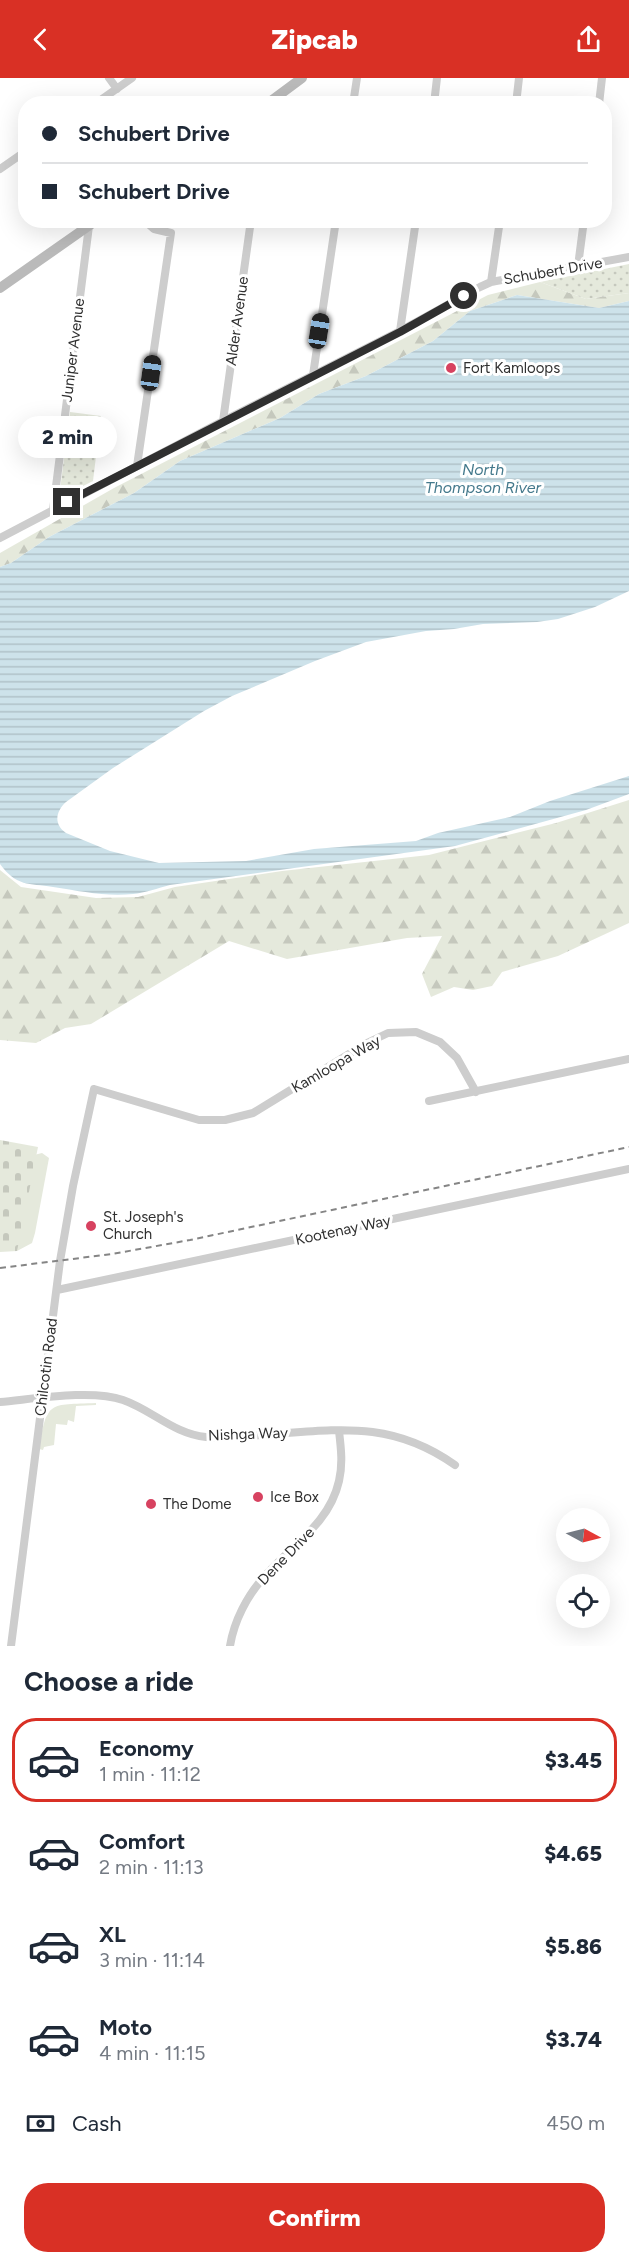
<!DOCTYPE html>
<html lang="en">
<head>
<meta charset="utf-8">
<style>
	body { margin:0; font-family:Figtree,sans-serif; background:#f6f6f7; color:#1f2937; height:100vh; display:flex; flex-direction:column; font-size:22px; white-space:nowrap }
	* { box-sizing:border-box; margin:0 }
	p { font-size:20px; color:#747a83 }
	.icon { flex:none; width:33px; height:33px; fill:none; stroke:currentColor; stroke-width:2; stroke-linecap:round; stroke-linejoin:round }
	.map { position:relative; height:1568px; overflow:hidden }
	.details { display:flex; flex-direction:column; background:#fff; flex:1 }
	.details>* { flex:none }
	.top-card { position:absolute; left:18px; top:18px; width:594px; height:132px; border-radius:24px; box-shadow:0 6px 24px #0002; display:grid; align-content:center; height:132px; padding:0 24px; background:#fff }
	.needle { width:39px; rotate:97deg }
	.fabs { position:absolute; left:556px; top:1430px; display:grid; gap:12px }
	.fabs a { display:grid; place-items:center; width:54px; height:54px; border-radius:50%; background:#fff; box-shadow:0 6px 24px #0002; font-size:30px }
	.end { position:absolute; width:27px; height:27px; margin:-14px; border:8px solid #303030; background:#fff; box-shadow:0 0 0 3px #fff }
	.from { border-radius:50% }
	.bubble { position:absolute; height:42px; border-radius:21px; background:#fff; box-shadow:0 6px 24px #0002; font-size:20px; font-weight:800; line-height:42px; text-align:center }
	.car { position:absolute; width:18px; height:36px; margin:-18px -9px; border-radius:8px; box-shadow:0 0 4px 2px #0007; background:linear-gradient(#222 24%,#8ab4d8 0 40%,#222 0 76%,#8ab4d8 0 86%,#222 0) }
	.top-card b { display:flex; align-items:center; gap:21px; height:57px; font-size:22px }
	.top-card b+b { border-top:2px solid #e0e1e3 }
	.top-card i { width:15px; height:15px; background:#1f2937 }
	ul { padding:0; list-style:none }
	li { display:flex; align-items:center; gap:18px; height:84px; margin:0 12px 9px; padding:0 12px; border:3px solid transparent; border-radius:24px }
	li div { flex:1 }
	li b { display:block; font-size:22px }
	li em { font-style:normal; font-weight:800 }
	li.on { border-color:#d93025 }
	li>.icon { width:54px; height:54px; stroke-width:1.5 }
	h2 { padding:0 24px; font-size:27px; line-height:72px }
	.pay { display:flex; align-items:center; gap:15px; height:66px; padding:0 24px; font-size:22px }
	.pay p { margin-inline-start:auto }
	.cta { display:flex; gap:12px; margin-top:auto; padding:12px 24px }
	.cta a { flex:1; height:69px; border-radius:24px; background:#d93025; color:#fff; font-size:24px; font-weight:800; line-height:69px; text-align:center }
	header { display:flex; justify-content:space-between; align-items:center; height:78px; padding:0 24px; background:#d93025; color:#fff; font-size:27px; font-weight:800 }
	.map>svg:first-child { display:block }
</style>
</head>
<body>
<header><svg class="icon" aria-label="back" viewBox="0 0 24 24"><path d="M15 5l-7 7 7 7"/></svg>Zipcab<svg class="icon" aria-label="share" viewBox="0 0 24 24"><path d="M12 15V3M7 8l5-5 5 5M5 13v7h14v-7"/></svg></header>
<div class="map">
<svg width="629" height="1568" viewBox="0 0 629 1568">
	<defs>
		<pattern id="forest-firs" width="22" height="20" patternUnits="userSpaceOnUse" patternTransform="scale(1.5)"><rect width="22" height="20" fill="#e5e9dc"/><path d="M5 1l3.5 6h-7zM16 11l3.5 6h-7z" fill="#c5c8bd"/></pattern>
		<pattern id="cemetery-stones" width="16" height="16" patternUnits="userSpaceOnUse" patternTransform="scale(1.5)"><rect width="16" height="16" fill="#e5e9dc"/><path d="M2 7V4a2 2 0 0 1 4 0v3zM10 15v-3a2 2 0 0 1 4 0v3z" fill="#c5c8bd"/></pattern>
		<pattern id="park-dots" width="8" height="8" patternUnits="userSpaceOnUse" patternTransform="scale(1.5)"><rect width="8" height="8" fill="#e5e9dc"/><path d="M2 2h.1M6 6h.1" fill="none" stroke="#c5c8bd" stroke-width="1.8" stroke-linecap="round"/></pattern>
		<pattern id="water-rules" width="6" height="5" patternUnits="userSpaceOnUse" patternTransform="scale(1.5)"><rect width="6" height="5" fill="#cde2ea"/><path d="M0 2.5h6" fill="none" stroke="#b0c2c9"/></pattern>
	</defs>
	<rect width="100%" height="100%" fill="#fff"/>
	<!-- grass -->
	<path fill="#e5e9dc" d="M42 1075 49 1080 35 1155 32 1165 17 1173 3 1165 34 1077Z
		M96 1325V1327L76 1328 74 1344 68 1342 67 1347 56 1346 54 1367 44 1369 43 1372 39 1371C47 1322 49 1327 96 1325Z"/>
	<!-- forest -->
	<path fill="url(#forest-firs)" d="M540 204 586 221 629 215V223L599 230 517 217 470 233 433 263 366 298 319 316 280 340 180 383 134 415 49 459 11 485 0 489V475L114 410 488 217Z
		M629 722V845L558 878 502 894 492 908 473 912 454 909 431 919 422 896 442 858 407 860 287 881 229 863 91 946 65 950 36 965 0 962V792L21 809 96 820 138 819 175 809 282 793 429 777 556 745Z"/>
	<!-- cemetery -->
	<path fill="url(#cemetery-stones)" d="M0 1062 38 1069 17 1173 0 1174Z"/>
	<!-- park -->
	<path fill="url(#park-dots)" d="M629 186V215L586 221 540 204Z
		M70 334 101 338 93 403 59 420Z"/>
	<!-- water -->
	<path fill="url(#water-rules)" d="M517 217 599 230 629 223V513L595 529 558 541 537 544 483 546 454 551 426 553 366 564 315 583 232 618 204 633 113 690 66 724C56 733 53 746 66 755L110 773 159 785 246 783 314 771 416 763 438 755 510 739 550 723 629 698V716L586 732 455 768 170 807C158 810 145 815 133 816 106 819 80 813 53 809 28 805 17 809 0 786V489L11 485 49 459 134 415 180 383 280 340 319 316 366 298 433 263 470 233Z"/>
	<g fill="none" stroke-linecap="round" stroke-linejoin="round">
		<!-- street -->
		<path stroke="#cdcdcd" stroke-width="8" d="M109 0 117 11
			M95 26 132 0
			M353 26 357 0
			M434 26 437 0
			M516 26 519 0
			M599 26 602 0
			M0 91 26 73
			M578 188 584 142
			M491 204 500 142
			M400 253 416 142
			M313 297 336 142
			M223 343 251 142
			M137 388 171 155 154 151 144 142
			M53 432 89 148
			M0 460 223 343 400 253 480 209 491 204 629 179
			M429 1023 629 981
			M57 1212 629 1091
			M0 1324C34 1321 92 1311 123 1322 152 1332 174 1356 206 1359 224 1360 243 1358 261 1357 336 1352 390 1341 455 1387
			M11 1568 60 1183 73 1108 94 1011 199 1042H225L253 1035 367 965 388 955 416 954 440 964 457 980 476 1014
			M230 1568C234 1543 247 1518 264 1499 291 1467 329 1447 339 1403 343 1386 341 1370 339 1353"/>
		<!-- secondary -->
		<path stroke="#bababa" stroke-width="10" d="M267 26 302 0
			M0 210 97 142"/>
		<!-- rail -->
		<path stroke="#858585" stroke-width="2" stroke-dasharray="6 4.5" stroke-linecap="butt" d="M0 1190 112 1176 190 1162 629 1069"/>
	</g>
	<g fill="none" stroke-linecap="round" stroke-linejoin="round">
		<!-- route -->
		<path stroke="#303030" stroke-width="8" d="M67 424 400 254 464 218"/>
	</g>
	<!-- markers -->
	<g fill="#d74260" stroke="#fff" stroke-width="2">
		<circle cx="451" cy="290" r="6"/>
		<circle cx="91" cy="1148" r="6"/>
		<circle cx="258" cy="1419" r="6"/>
		<circle cx="151" cy="1426" r="6"/>
	</g>
	<g text-anchor="middle" dominant-baseline="central" stroke-width="6" stroke-linejoin="round" paint-order="stroke">
		<!-- street labels -->
		<g font-size="15" fill="#303030" stroke="#fff">
			<text transform="translate(553 193) rotate(-10)">Schubert Drive</text>
			<text transform="translate(237 243) rotate(-82)">Alder Avenue</text>
			<text transform="translate(73 272) rotate(-83)">Juniper Avenue</text>
			<text transform="translate(336 986) rotate(-30)">Kamloopa Way</text>
			<text transform="translate(343 1152) rotate(-12)">Kootenay Way</text>
			<text transform="translate(46 1289) rotate(-83)">Chilcotin Road</text>
			<text transform="translate(248 1356) rotate(-2)">Nishga Way</text>
			<text transform="translate(286 1478) rotate(-46)">Dene Drive</text>
		</g>
		<!-- poi labels -->
		<g font-size="15" fill="#303030" stroke="#fff" text-anchor="start">
			<text x="463" y="290">Fort Kamloops</text>
			<text x="103" y="1139">St. Joseph's<tspan x="103" dy="17">Church</tspan></text>
			<text x="270" y="1419">Ice Box</text>
			<text x="163" y="1426">The Dome</text>
		</g>
		<!-- water labels -->
		<g font-size="16" font-style="italic" fill="#44798c" stroke="#fff">
			<text x="483" y="391">North<tspan x="483" dy="18">Thompson River</tspan></text>
		</g>
	</g>
</svg>
<div class="fabs">
<a><svg class="needle" viewBox="-14 -14 28 28"><path d="M0-13l5 13h-10z" fill="#e53935"/><path d="M0 13l5-13h-10z" fill="#747a83"/></svg></a>
<a><svg class="icon" aria-label="locate" viewBox="0 0 24 24"><circle cx="12" cy="12" r="6"/><path d="M12 2v4M12 18v4M2 12h4M18 12h4"/></svg></a>
</div>
<i class="end from" style="left:464px;top:218px"></i>
<i class="end" style="left:67px;top:424px"></i>
<div class="bubble" style="left:18px;top:338px;width:99px">2 min</div>
<i class="car" style="left:319px;top:253px;rotate:9deg"></i>
<i class="car" style="left:151px;top:295px;rotate:8deg"></i>
<div class="top-card">
<b><i class="from"></i>Schubert Drive</b>
<b><i></i>Schubert Drive</b>
</div>
</div>
<section class="details">
<h2>Choose a ride</h2>
<ul>
<li class="on"><svg class="icon" aria-label="car" viewBox="0 0 24 24"><path d="M5 17H2v-5l4-1 3-4h7l3 4 3 1v5h-3M9 17h6M6 11h13"/><circle cx="7" cy="17" r="2"/><circle cx="17" cy="17" r="2"/></svg><div><b>Economy</b><p>1 min · 11:12</p></div><em>$3.45</em></li>
<li><svg class="icon" aria-label="car" viewBox="0 0 24 24"><path d="M5 17H2v-5l4-1 3-4h7l3 4 3 1v5h-3M9 17h6M6 11h13"/><circle cx="7" cy="17" r="2"/><circle cx="17" cy="17" r="2"/></svg><div><b>Comfort</b><p>2 min · 11:13</p></div><em>$4.65</em></li>
<li><svg class="icon" aria-label="car" viewBox="0 0 24 24"><path d="M5 17H2v-5l4-1 3-4h7l3 4 3 1v5h-3M9 17h6M6 11h13"/><circle cx="7" cy="17" r="2"/><circle cx="17" cy="17" r="2"/></svg><div><b>XL</b><p>3 min · 11:14</p></div><em>$5.86</em></li>
<li><svg class="icon" aria-label="car" viewBox="0 0 24 24"><path d="M5 17H2v-5l4-1 3-4h7l3 4 3 1v5h-3M9 17h6M6 11h13"/><circle cx="7" cy="17" r="2"/><circle cx="17" cy="17" r="2"/></svg><div><b>Moto</b><p>4 min · 11:15</p></div><em>$3.74</em></li>
</ul>
<div class="pay"><svg class="icon" aria-label="cash" viewBox="0 0 24 24"><path d="M3 7h18v10H3z"/><circle cx="12" cy="12" r="2"/></svg>Cash<p>450 m</p></div>
<div class="cta"><a>Confirm</a></div>
</section>
</body>
</html>
